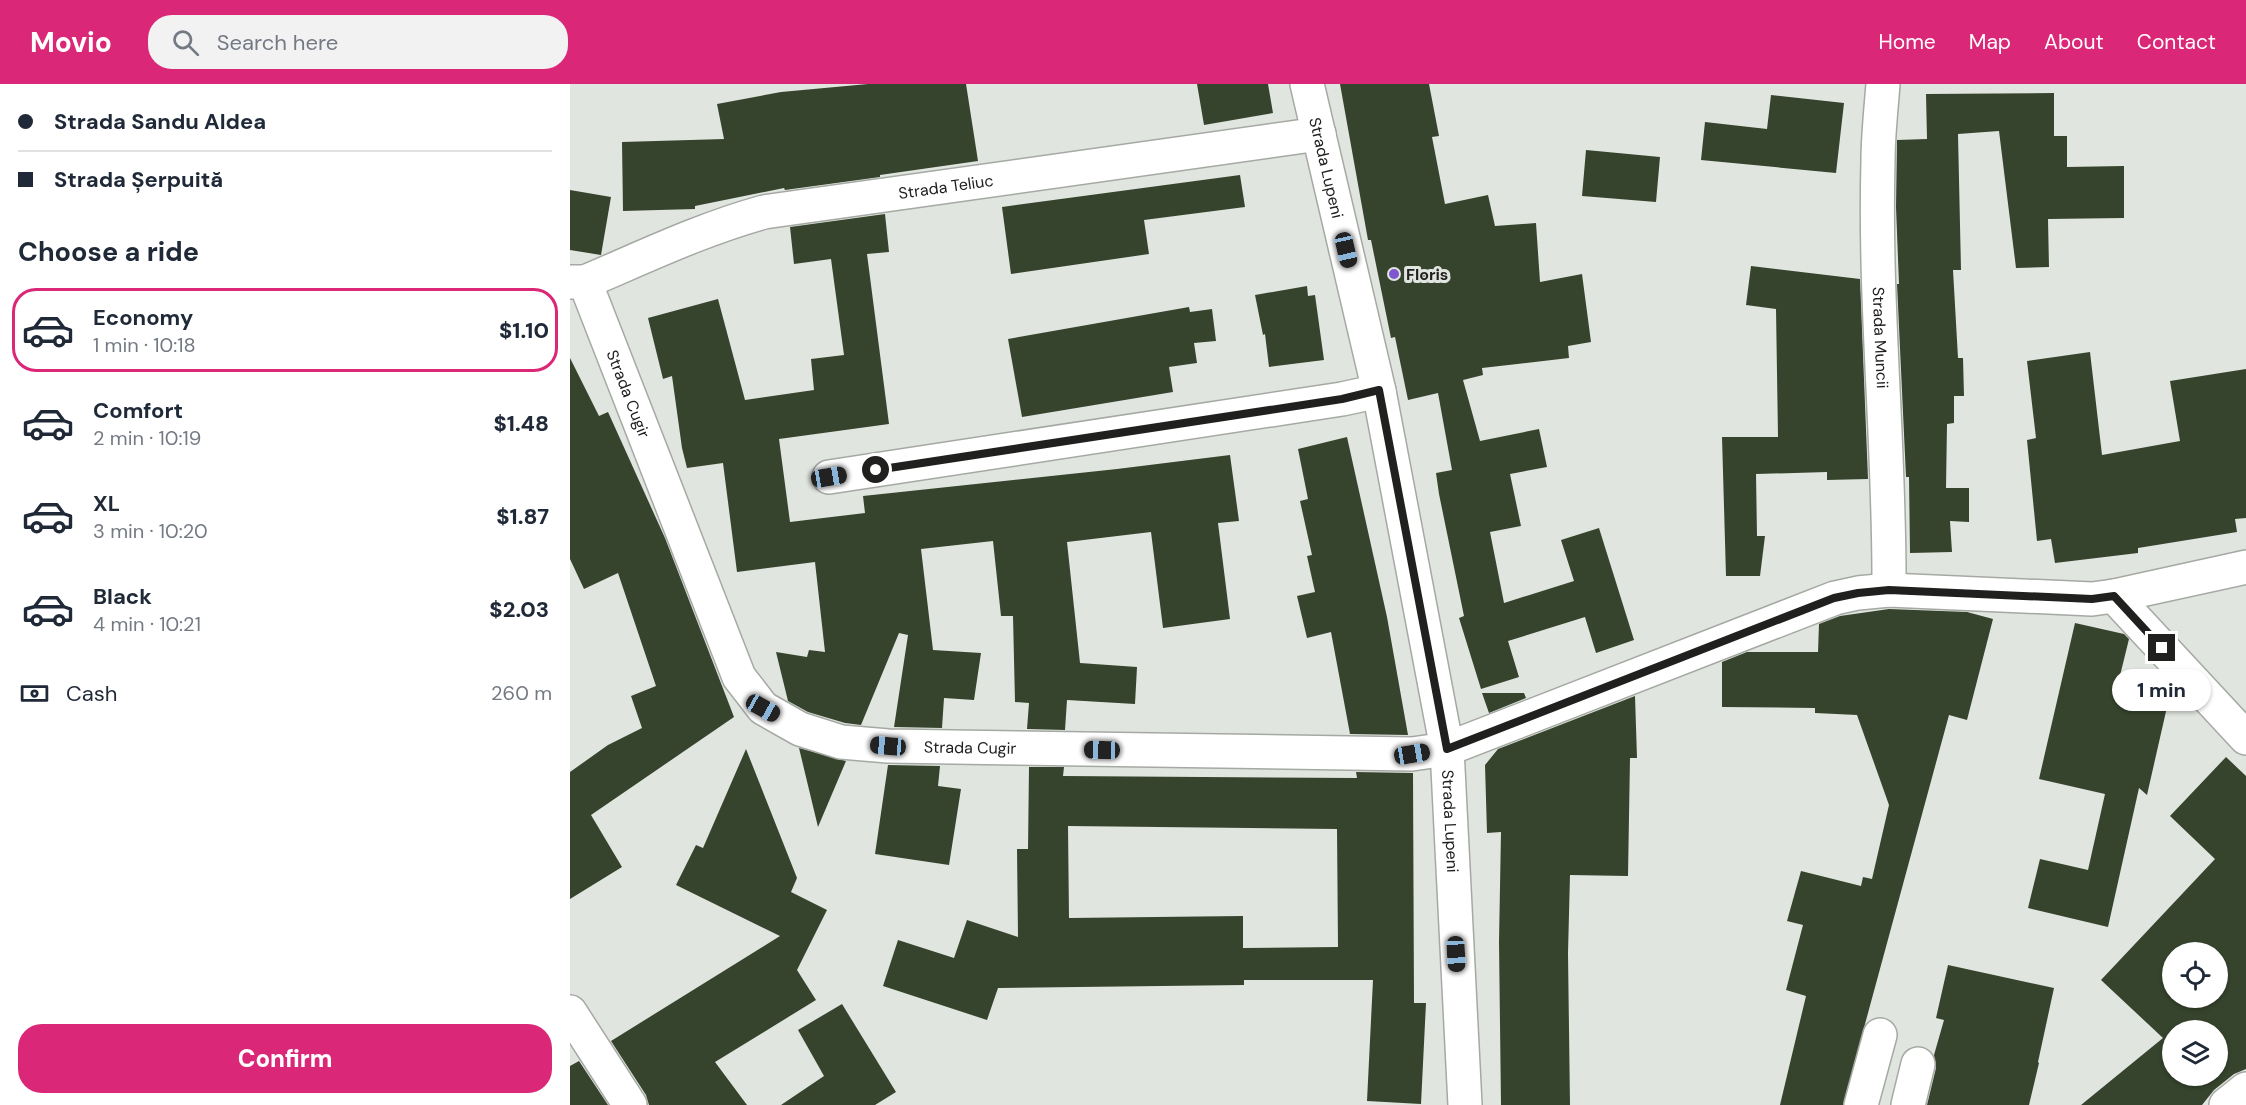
<!DOCTYPE html>
<html lang="en">
<head>
<meta charset="utf-8">
<style>
	body { margin:0; font-family:"DM Sans",sans-serif; background:#f2f2f3; color:#1f2937; height:100vh; display:flex; flex-direction:column; font-size:22px; white-space:nowrap }
	* { box-sizing:border-box; margin:0 }
	p { font-size:20px; color:#747a83 }
	.icon { flex:none; width:33px; height:33px; fill:none; stroke:currentColor; stroke-width:2; stroke-linecap:round; stroke-linejoin:round }
	.map { position:relative; flex:1; overflow:hidden }
	.drawer { display:flex; flex-direction:column; background:#fff; width:570px }
	.drawer>* { flex:none }
	.guide { display:grid; align-content:center; height:132px; padding:0 18px; background:#fff }
	.buttons { position:absolute; left:1592px; top:858px; display:grid; gap:12px }
	.buttons a { display:grid; place-items:center; width:66px; height:66px; border-radius:50%; background:#fff; box-shadow:0 2px 4px #0004; font-size:30px }
	.end { position:absolute; width:27px; height:27px; margin:-14px; border:8px solid #20211f; background:#fff; box-shadow:0 0 0 3px #fff }
	.from { border-radius:50% }
	.bubble { position:absolute; height:42px; border-radius:21px; background:#fff; box-shadow:0 2px 4px #0004; font-size:20px; font-weight:800; line-height:42px; text-align:center }
	.car { position:absolute; width:18px; height:36px; margin:-18px -9px; border-radius:8px; box-shadow:0 0 4px 2px #0007; background:linear-gradient(#222 24%,#8ab4d8 0 40%,#222 0 76%,#8ab4d8 0 86%,#222 0) }
	.guide b { display:flex; align-items:center; gap:21px; height:57px; font-size:22px }
	.guide b+b { border-top:2px solid #e0e1e3 }
	.guide i { width:15px; height:15px; background:#1f2937 }
	ul { padding:0; list-style:none }
	li { display:flex; align-items:center; gap:18px; height:84px; margin:0 12px 9px; padding:0 6px; border:3px solid transparent; border-radius:24px }
	li div { flex:1 }
	li b { display:block; font-size:22px }
	li em { font-style:normal; font-weight:800 }
	li.selected { border-color:#db2777 }
	li>.icon { width:54px; height:54px; stroke-width:1.5 }
	h2 { padding:0 18px; font-size:27px; line-height:72px }
	.pay { display:flex; align-items:center; gap:15px; height:66px; padding:0 18px; font-size:22px }
	.pay p { margin-inline-start:auto }
	.primary-button { display:flex; gap:12px; margin-top:auto; padding:12px 18px }
	.primary-button a { flex:1; height:69px; border-radius:24px; background:#db2777; color:#fff; font-size:24px; font-weight:800; line-height:69px; text-align:center }
	header { display:flex; align-items:center; gap:36px; box-sizing:border-box; height:84px; padding:0 30px; background:#db2777; color:#fff }
	header strong { font-size:28px }
	nav { display:flex; gap:33px; margin-inline-start:auto; font-size:21px }
	.search { width:420px; height:54px; background:#f2f2f3; display:flex; align-items:center; gap:15px; box-sizing:border-box; padding:0 21px; border-radius:24px; color:#747a83; font-size:22px }
	main { display:flex; flex:1; min-height:0 }
	.map>svg:first-child { display:block }
</style>
</head>
<body>
<header>
<strong>Movio</strong>
<div class="search"><svg class="icon" aria-label="search" viewBox="0 0 24 24"><circle cx="10" cy="10" r="6"/><path d="M15 15l6 6"/></svg>Search here</div>
<nav><a>Home</a><a>Map</a><a>About</a><a>Contact</a></nav>
</header>
<main>
<section class="drawer">
<div class="guide">
<b><i class="from"></i>Strada Sandu Aldea</b>
<b><i></i>Strada Șerpuită</b>
</div>
<h2>Choose a ride</h2>
<ul>
<li class="selected"><svg class="icon" aria-label="car" viewBox="0 0 24 24"><path d="M5 17H2v-5l4-1 3-4h7l3 4 3 1v5h-3M9 17h6M6 11h13"/><circle cx="7" cy="17" r="2"/><circle cx="17" cy="17" r="2"/></svg><div><b>Economy</b><p>1 min · 10:18</p></div><em>$1.10</em></li>
<li><svg class="icon" aria-label="car" viewBox="0 0 24 24"><path d="M5 17H2v-5l4-1 3-4h7l3 4 3 1v5h-3M9 17h6M6 11h13"/><circle cx="7" cy="17" r="2"/><circle cx="17" cy="17" r="2"/></svg><div><b>Comfort</b><p>2 min · 10:19</p></div><em>$1.48</em></li>
<li><svg class="icon" aria-label="car" viewBox="0 0 24 24"><path d="M5 17H2v-5l4-1 3-4h7l3 4 3 1v5h-3M9 17h6M6 11h13"/><circle cx="7" cy="17" r="2"/><circle cx="17" cy="17" r="2"/></svg><div><b>XL</b><p>3 min · 10:20</p></div><em>$1.87</em></li>
<li><svg class="icon" aria-label="car" viewBox="0 0 24 24"><path d="M5 17H2v-5l4-1 3-4h7l3 4 3 1v5h-3M9 17h6M6 11h13"/><circle cx="7" cy="17" r="2"/><circle cx="17" cy="17" r="2"/></svg><div><b>Black</b><p>4 min · 10:21</p></div><em>$2.03</em></li>
</ul>
<div class="pay"><svg class="icon" aria-label="cash" viewBox="0 0 24 24"><path d="M3 7h18v10H3z"/><circle cx="12" cy="12" r="2"/></svg>Cash<p>260 m</p></div>
<div class="primary-button"><a>Confirm</a></div>
</section>
<div class="map">
<svg width="1676" height="1021" viewBox="0 0 1676 1021">
	<rect width="100%" height="100%" fill="#e1e5df"/>
	<!-- building -->
	<path fill="#36442d" fill-rule="evenodd" d="M298 0H396L408 77 310 91V93L215 106 214 104 125 122V125L53 127 52 58 154 55 147 20 211 8Z
		M627 0H698L703 29 634 41Z
		M770 0H859L869 52 862 53 875 120 918 111 925 142 966 139 970 198 1012 190 1021 258 998 262 999 274 912 284 913 291 893 296 910 357 969 345 977 383 940 390 951 442 920 448 934 519 1004 497 991 456 1029 444 1064 556 1026 569 1015 533 938 557 949 593 911 605 889 534 894 532 869 410 866 389 882 386 868 309 838 316 825 253 821 254 801 156H798Z
		M1484 9V52H1497V83L1554 82V134L1478 135 1479 183 1446 184 1429 47 1388 50 1391 186H1383L1388 274H1393L1394 312H1384V339L1377 340 1376 404H1399V438L1380 437 1382 468 1340 469 1339 393H1336L1327 200H1329L1326 123 1327 56 1357 55 1356 10Z
		M1201 11 1274 19 1266 89 1131 76 1135 38 1197 45Z
		M1016 66 1090 73 1086 118 1012 112Z
		M670 91 675 123 574 136 579 170 441 190 432 123Z
		M0 106 41 113 31 171 0 166Z
		M315 130 319 168 297 170 319 340 209 355 220 438 295 429 293 412 547 385 660 371 669 437 648 439 660 535 593 544 581 448 497 458 510 579 567 583 565 620 497 616 495 646 457 645 459 619 445 618 443 532H431L423 457 351 465 363 566 411 569 404 616 374 614 372 644 324 643 338 551 329 549 291 641 275 639 238 628 218 617 206 568 237 573 239 566 255 568 245 478 167 488 153 379 117 384 112 364 102 292 93 295 78 234 148 215 175 316 244 306 241 275 274 271 261 175 224 180 220 143Z
		M1181 182 1290 195 1298 395 1257 396V388L1186 390 1187 452H1195L1190 492H1156L1152 353H1208L1206 225 1176 221Z
		M737 202 738 212 745 211 754 276 699 283 695 250 693 251 685 211Z
		M619 223 620 228 642 225 646 257 624 259 627 279 599 283 603 308 452 333 438 255Z
		M1520 268 1532 371 1610 357 1600 297 1676 285V434L1665 435 1667 448 1568 464V469L1485 479 1481 455 1467 457 1457 356 1466 354 1457 277Z
		M0 274 29 332 38 328 95 454 164 633 21 731 52 783 0 815V688L38 661 72 644 61 612 86 602 48 489 14 505 0 475Z
		M777 353 817 533 838 651 780 650 761 548 737 554 727 512 745 508 737 472 742 471 730 417 738 415 728 365Z
		M1319 525 1397 528 1423 535 1397 636 1379 631 1273 1021H1210L1236 912 1216 906 1233 841 1217 837 1231 787 1291 802 1293 793 1302 795 1319 721 1287 631 1245 629V624L1152 623V578L1177 568H1248L1249 540 1270 532Z
		M1505 539 1554 550 1559 555 1545 612 1597 623 1577 711 1569 704 1538 843 1458 824 1470 775 1518 786 1535 710 1469 695Z
		M912 609H954L956 614 919 629Z
		M1065 612 1067 674H1060L1058 792 1000 791 998 869 1000 1021H931L929 858 931 748 917 749 915 681 928 665Z
		M229 664 276 677 248 743Z
		M176 665 227 794 221 808 257 826 227 886 246 916 145 978 177 1021H79L76 1011 41 957 210 852 106 801 126 761 133 764Z
		M1656 673 1676 692V985L1664 990 1644 1006 1632 1021H1511L1593 954 1531 896 1645 775 1600 732ZM1602 868H1647V914H1602ZM1602 946H1647V992H1602Z
		M318 681 370 682 368 702 391 705 379 781 305 770Z
		M459 683H494L493 692 787 694 786 688 843 689 844 919H856L851 1020 797 1017 803 896H674V901L428 904 417 936 313 902 328 856 384 874 397 836 448 853 447 765H458ZM498 742 767 745 768 863 673 864V832L499 834Z
		M1378 881 1484 904 1468 978 1469 979 1459 1021H1357L1366 984 1364 971 1374 936 1366 934Z
		M272 920 326 1008 305 1021H211L254 992 228 946Z
		M9 977 38 1021H0V982Z"/>
	<g fill="none" stroke-linecap="round" stroke-linejoin="round">
		<defs>
			<g id="minor">
				<path id="s1" d="M737 0 809 307 877 665 895 1021"/>
				<path id="s2" d="M1313 0C1311 26 1308 52 1308 77 1304 220 1320 363 1319 506"/>
				<path id="s3" d="M0 198H15L169 593 193 624 230 645 271 658 318 662 842 670 877 665 1265 514 1288 509 1319 506 1522 515 1544 512 1676 483"/>
				<path id="s4" d="M15 198C74 173 132 145 194 128L749 50"/>
				<path d="M259 393 772 315 809 307"/>
				<path d="M1544 512 1676 654"/>
				<path d="M0 928 60 1021"/>
				<path d="M1291 1021 1310 951"/>
				<path d="M1338 1021 1348 980"/>
				<path d="M1656 1021 1676 1005"/>
			</g>
		</defs>
		<!-- minor casing -->
		<use href="#minor" stroke="#a5a9a3" stroke-width="36"/>
		<!-- minor -->
		<use href="#minor" stroke="#fff" stroke-width="33"/>
	</g>
	<g fill="none" stroke-linecap="round" stroke-linejoin="round">
		<!-- route -->
		<path stroke="#20211f" stroke-width="8" d="M306 386 772 315 809 306 877 665 1264 514 1288 509 1319 506 1522 515 1544 512 1592 564"/>
	</g>
	<!-- markers -->
	<circle fill="#7e56d0" stroke="#e1e5df" stroke-width="2" cx="824" cy="190" r="6"/>
	<g text-anchor="middle" dominant-baseline="central" stroke-width="6" stroke-linejoin="round" paint-order="stroke">
		<!-- street labels -->
		<g font-size="16" fill="#20211f" stroke="#e1e5df">
			<text stroke="none"><textPath href="#s1" startOffset="86">Strada Lupeni</textPath></text>
			<text stroke="none"><textPath href="#s4" startOffset="376">Strada Teliuc</textPath></text>
			<text stroke="none"><textPath href="#s2" startOffset="254">Strada Muncii</textPath></text>
			<text stroke="none"><textPath href="#s3" startOffset="135">Strada Cugir</textPath></text>
			<text stroke="none"><textPath href="#s3" startOffset="693">Strada Cugir</textPath></text>
			<text stroke="none"><textPath href="#s1" startOffset="752">Strada Lupeni</textPath></text>
		</g>
		<!-- poi labels -->
		<g font-size="16" font-weight="bold" fill="#20211f" stroke="#e1e5df" text-anchor="start">
			<text x="836" y="190">Floris</text>
		</g>
	</g>
</svg>
<div class="buttons">
<a><svg class="icon" aria-label="locate" viewBox="0 0 24 24"><circle cx="12" cy="12" r="6"/><path d="M12 2v4M12 18v4M2 12h4M18 12h4"/></svg></a>
<a><svg class="icon" aria-label="layers" viewBox="0 0 24 24"><path d="M12 4l9 5-9 5-9-5zM3 14l9 5 9-5"/></svg></a>
</div>
<i class="end from" style="left:306px;top:386px"></i>
<i class="end" style="left:1592px;top:564px"></i>
<div class="bubble" style="left:1542px;top:585px;width:99px">1 min</div>
<i class="car" style="left:776px;top:166px;rotate:167deg"></i>
<i class="car" style="left:259px;top:393px;rotate:81deg"></i>
<i class="car" style="left:193px;top:624px;rotate:119deg"></i>
<i class="car" style="left:318px;top:662px;rotate:275deg"></i>
<i class="car" style="left:532px;top:666px;rotate:271deg"></i>
<i class="car" style="left:842px;top:670px;rotate:81deg"></i>
<i class="car" style="left:886px;top:870px;rotate:177deg"></i>
</div>
</main>
</body>
</html>
